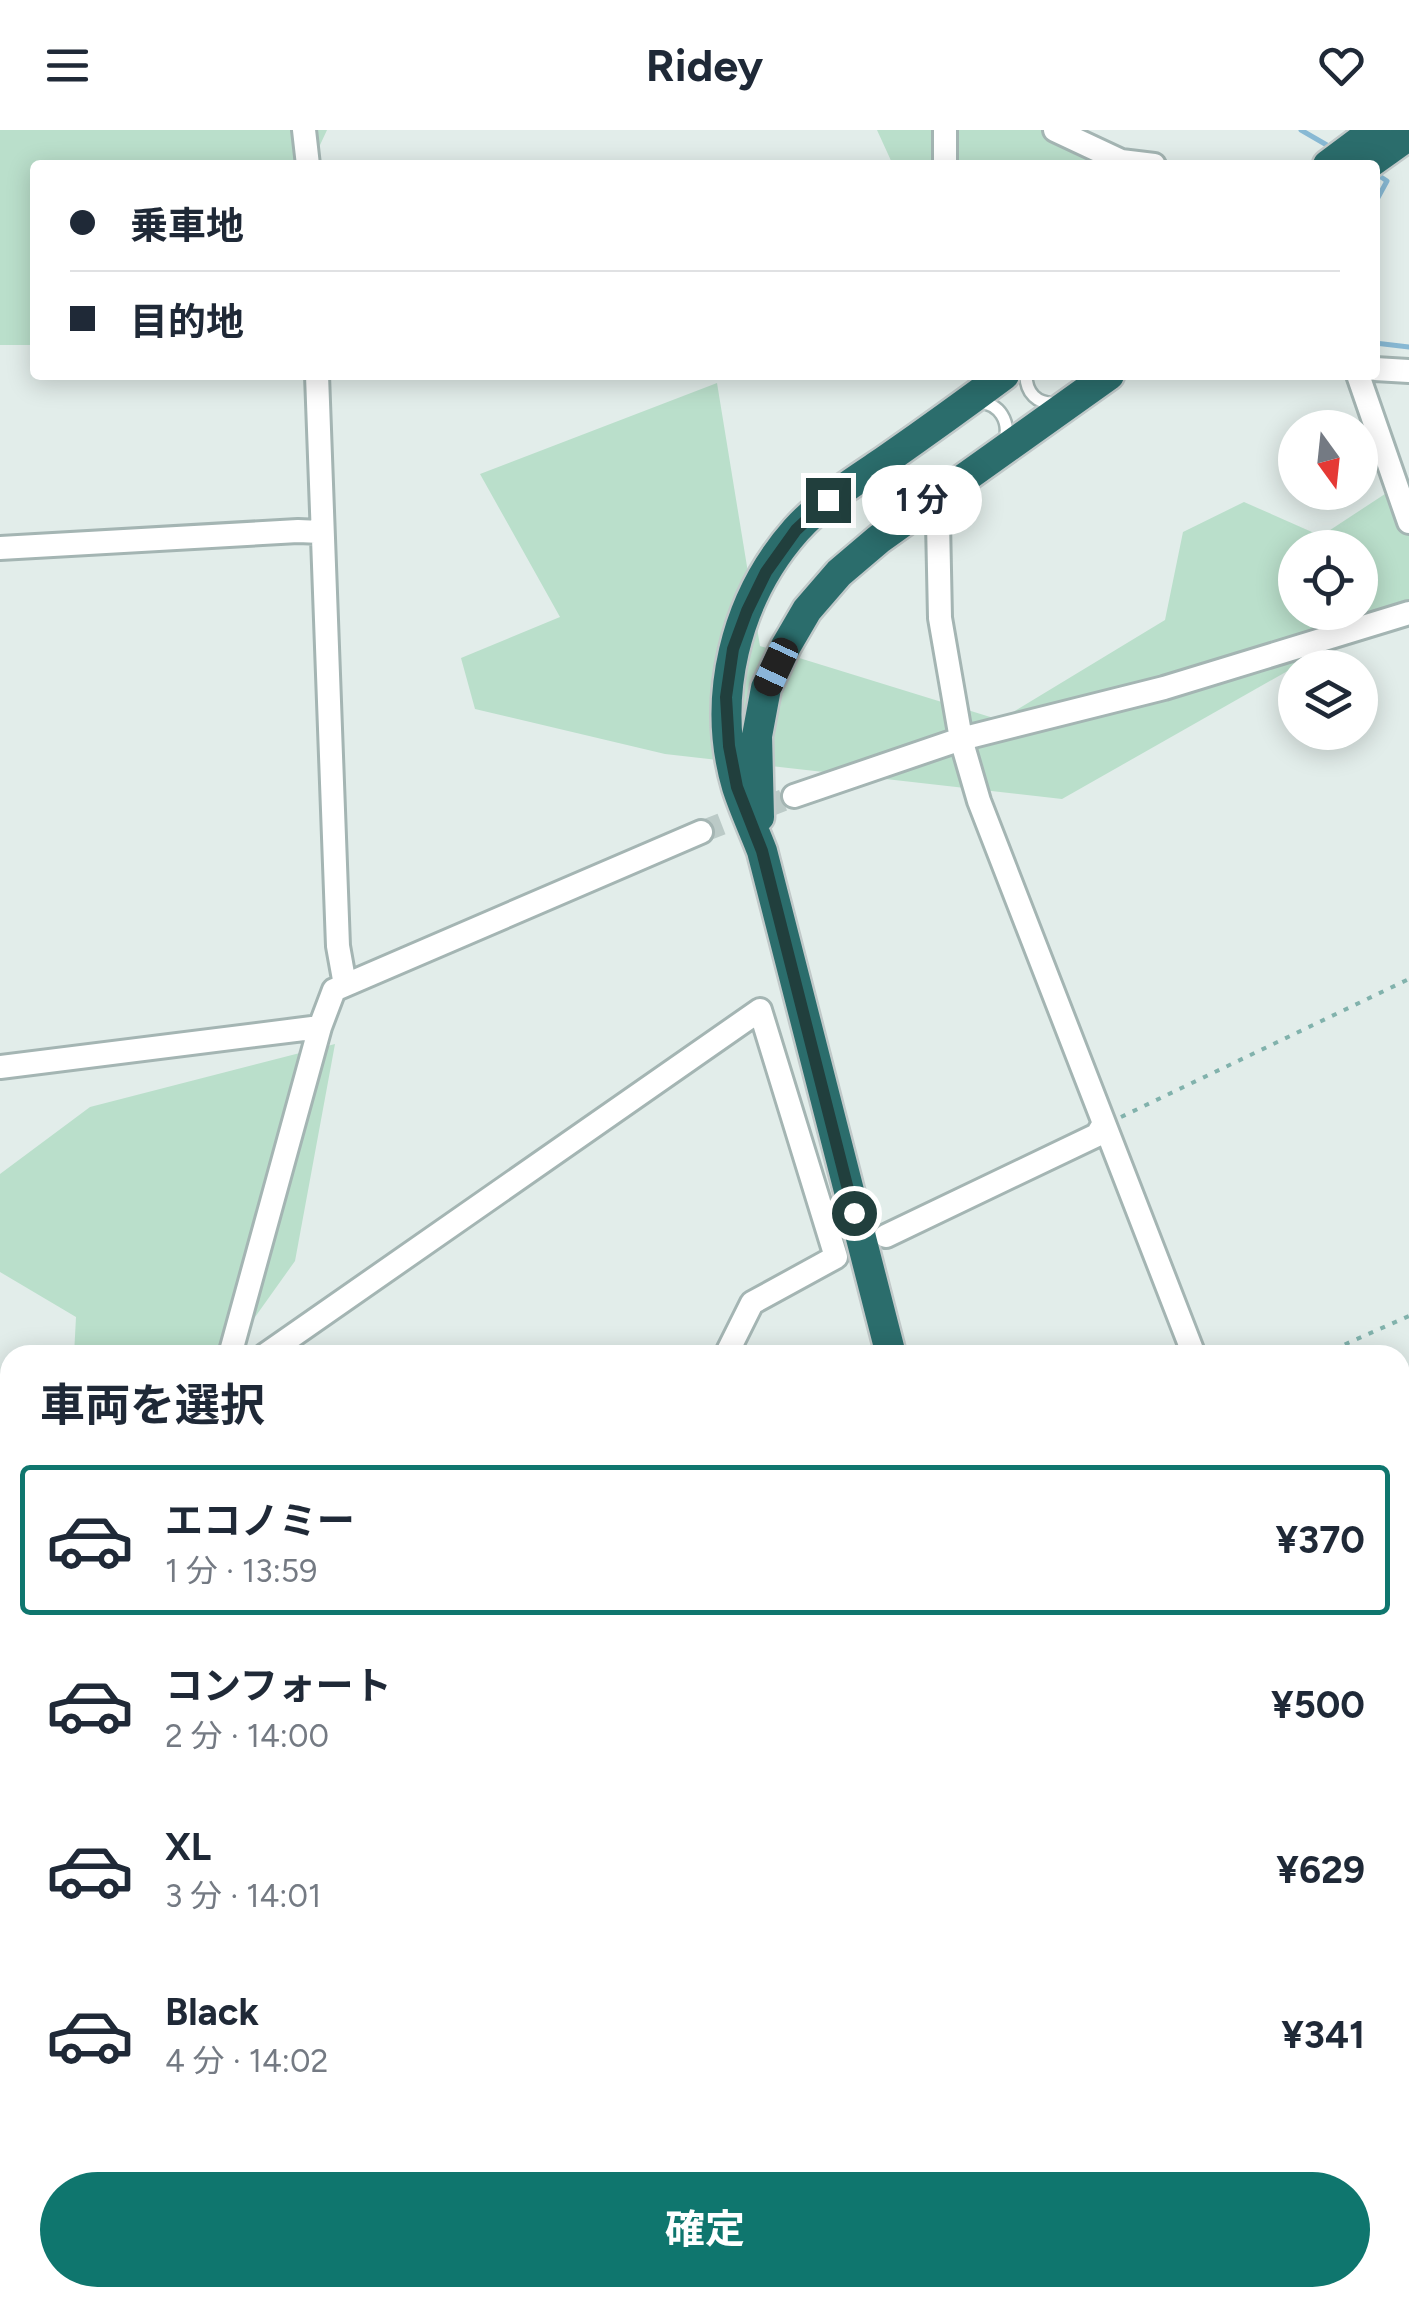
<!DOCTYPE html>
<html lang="ja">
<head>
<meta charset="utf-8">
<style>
	body { margin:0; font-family:Figtree,"Noto Sans JP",sans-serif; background:#f6f6f7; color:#1f2937; height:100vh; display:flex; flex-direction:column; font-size:38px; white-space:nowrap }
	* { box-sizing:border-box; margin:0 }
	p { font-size:32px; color:#747a83 }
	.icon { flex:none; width:55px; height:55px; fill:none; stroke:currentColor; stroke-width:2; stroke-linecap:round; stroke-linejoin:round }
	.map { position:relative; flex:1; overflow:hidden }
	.drawer { position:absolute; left:0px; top:1215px; width:1410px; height:962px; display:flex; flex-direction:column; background:#fff; border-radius:30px 30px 0 0; box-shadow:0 5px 25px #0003 }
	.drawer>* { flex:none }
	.hud { position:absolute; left:30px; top:30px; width:1350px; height:220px; border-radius:10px; box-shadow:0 5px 25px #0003; display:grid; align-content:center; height:220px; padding:0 40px; background:#fff }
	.needle { width:65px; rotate:165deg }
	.tools { position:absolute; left:1278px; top:280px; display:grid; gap:20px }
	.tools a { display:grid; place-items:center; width:100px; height:100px; border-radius:50%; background:#fff; box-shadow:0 5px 25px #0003; font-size:50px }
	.end { position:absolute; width:45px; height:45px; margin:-22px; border:12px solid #213f3d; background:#fff; box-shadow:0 0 0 5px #fff }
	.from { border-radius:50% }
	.bubble { position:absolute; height:70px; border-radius:35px; background:#fff; box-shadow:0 5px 25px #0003; font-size:32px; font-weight:700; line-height:70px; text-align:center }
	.car { position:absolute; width:30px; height:60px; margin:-30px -15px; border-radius:12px; box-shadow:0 0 8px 2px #0007; background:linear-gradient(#222 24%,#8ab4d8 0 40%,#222 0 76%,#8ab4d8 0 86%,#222 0) }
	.hud b { display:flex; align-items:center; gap:35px; height:95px; font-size:38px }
	.hud b+b { border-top:2px solid #e0e1e3 }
	.hud i { width:25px; height:25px; background:#1f2937 }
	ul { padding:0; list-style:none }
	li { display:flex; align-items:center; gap:30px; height:150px; margin:0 20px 15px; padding:0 20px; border:5px solid transparent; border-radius:10px }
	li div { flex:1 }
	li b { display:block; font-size:38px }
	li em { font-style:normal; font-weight:700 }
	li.active { border-color:#0f766e }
	li>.icon { width:90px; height:90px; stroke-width:1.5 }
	h2 { padding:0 40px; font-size:45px; line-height:120px }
	.button { display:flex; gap:20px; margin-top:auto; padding:20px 40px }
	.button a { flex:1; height:115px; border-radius:60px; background:#0f766e; color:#fff; font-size:40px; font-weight:700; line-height:115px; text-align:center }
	header { display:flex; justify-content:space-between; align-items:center; height:130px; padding:0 40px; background:#fff; font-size:45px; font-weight:700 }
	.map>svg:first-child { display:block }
</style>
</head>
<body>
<header><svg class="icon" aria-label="menu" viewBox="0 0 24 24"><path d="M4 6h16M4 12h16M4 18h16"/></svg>Ridey<svg class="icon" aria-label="heart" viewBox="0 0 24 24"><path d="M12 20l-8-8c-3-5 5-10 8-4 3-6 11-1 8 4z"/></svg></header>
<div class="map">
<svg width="1409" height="2177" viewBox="0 0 1409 2177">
	<rect width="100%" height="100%" fill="#e2edea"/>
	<!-- green -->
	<path fill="#badfcb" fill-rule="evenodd" d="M0 0H327L313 30 314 35H35V215H0Z
		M877 0H1060L1124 35H893Z
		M717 253 760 516 1000 590 1165 490 1183 402 1244 372 1321 406 1391 360 1409 403V472L1062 669 665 624 475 579 461 528 560 487 480 344ZM1295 418H1360V482H1295Z
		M335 914 295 1131 235 1215 217 1225H74L76 1187 0 1142V1044L90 977Z
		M384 2168H631V2177H385Z"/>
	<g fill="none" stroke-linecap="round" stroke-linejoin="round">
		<!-- stream -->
		<path stroke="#88b9d4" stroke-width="5" d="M1301 0 1332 18
			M1375 43 1387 51 1375 73
			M1375 213 1409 217"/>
		<!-- minor-tunnel -->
		<path stroke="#bbcac7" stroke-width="22" stroke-dasharray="22 11" stroke-linecap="butt" d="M701 702 794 666"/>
		<defs>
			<path id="service" d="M1026 245C1026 263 1037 274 1055 273
				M979 272C1000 274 1010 291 1005 311"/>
			<path id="minor" d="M304 0 308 35
				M1055 0 1121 31 1154 35
				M945 35V0
				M1375 239 1409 241
				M317 245 338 816 345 855
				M1358 245 1409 392
				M938 392 940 488 961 609 979 671 1194 1225
				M0 418 298 401 321 402
				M794 666 961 609 1164 558 1409 483
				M0 937 320 897
				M886 1106 1097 1005 1103 995
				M230 1225 320 897 334 860 701 702
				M265 1225 760 880 836 1127 752 1173 726 1225
				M0 1390 10 1384
				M1400 1718 1409 1745
				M2 2055V2177
				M101 2168V2177"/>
			<path id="tertiary" d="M1400 1464 1409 1468
				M0 1787 10 1776"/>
			<path id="secondary" d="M1400 1842 1409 1796
				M1328 2177 1331 2168"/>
			<path id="motorway" d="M1328 35 1375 0
				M1367 35 1409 5
				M759 687 757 606 766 558 786 516 807 480 839 443 879 409 1109 245
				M891 1225 762 721C754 700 744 679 737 657 711 569 735 469 796 400 822 371 855 351 886 330 926 302 965 274 1004 245"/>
		</defs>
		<!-- service casing -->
		<use href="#service" stroke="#a4b5b3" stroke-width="16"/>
		<!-- minor casing -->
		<use href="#minor" stroke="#a4b5b3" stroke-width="28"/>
		<!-- tertiary casing -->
		<use href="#tertiary" stroke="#a4b5b3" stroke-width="32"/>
		<!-- secondary casing -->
		<use href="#secondary" stroke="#a0b9b5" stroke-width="35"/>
		<!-- motorway casing -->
		<use href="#motorway" stroke="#c1c9c9" stroke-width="35"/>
		<!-- path -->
		<path stroke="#81b2ac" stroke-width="4" stroke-dasharray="5 8" stroke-linecap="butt" d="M1121 987 1409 849
			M1321 1225 1409 1186"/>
		<!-- service -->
		<use href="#service" stroke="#fff" stroke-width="11"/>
		<!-- minor -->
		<use href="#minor" stroke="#fff" stroke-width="22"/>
		<!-- tertiary -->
		<use href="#tertiary" stroke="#fff" stroke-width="28"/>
		<!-- secondary -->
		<use href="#secondary" stroke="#fff" stroke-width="30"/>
		<!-- motorway -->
		<use href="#motorway" stroke="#2b6d6c" stroke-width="30"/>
	</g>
	<!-- wall -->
	<path fill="#9daca9" d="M1409 2079V2116L1400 2118V2087L1405 2080Z
		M46 2168H95V2172L92 2177H46Z
		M114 2168H209L208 2177H114Z
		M1094 2168H1140V2170L1159 2177H1096Z
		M1272 2168H1313L1307 2177H1275Z
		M1363 2168H1400L1409 2177H1358V2175Z"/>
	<!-- shaded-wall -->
	<path fill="#808c89" d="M10 1345V1347L0 1360V1350Z
		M10 1646V1656L0 1664V1652Z
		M10 1885V1890L0 1898V1893Z
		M1409 2105V2116L1400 2118Z
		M1409 2171V2177H1388Z
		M122 2172H175L171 2177H119Z
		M175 2174 209 2176 172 2177Z"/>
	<!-- building -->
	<path fill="#b7c8c4" stroke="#808c89" stroke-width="2.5" d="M0 1320 10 1338V1345L0 1350Z
		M0 1567 10 1584V1646L0 1652Z
		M10 1869V1885L0 1893V1882Z
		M0 1991 9 1996 0 2011Z
		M1409 2079V2096L1405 2080Z
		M1409 2139V2171L1388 2177H1374L1372 2168H1400V2142Z
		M24 2168H26V2177H19L23 2173Z
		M53 2168H95V2172H92V2177H54Z
		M122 2168H209V2176L175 2174V2172H122Z
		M1105 2168H1140V2170L1157 2168 1159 2177H1139V2176L1107 2177Z
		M1187 2168H1240L1242 2177H1166L1188 2174Z
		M1283 2168H1305L1307 2177H1281L1285 2176Z"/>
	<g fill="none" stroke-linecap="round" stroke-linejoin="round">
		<!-- route -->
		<path stroke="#213f3d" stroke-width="12" d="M828 370 796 400 766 442 747 481 733 519 726 567 729 616 737 657 762 721 854 1083"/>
	</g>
</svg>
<div class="tools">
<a><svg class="needle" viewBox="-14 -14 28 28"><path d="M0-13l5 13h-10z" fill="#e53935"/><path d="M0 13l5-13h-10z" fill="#747a83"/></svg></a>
<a><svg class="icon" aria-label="locate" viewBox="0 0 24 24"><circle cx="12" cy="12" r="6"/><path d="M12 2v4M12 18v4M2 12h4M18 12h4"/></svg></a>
<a><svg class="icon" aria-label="layers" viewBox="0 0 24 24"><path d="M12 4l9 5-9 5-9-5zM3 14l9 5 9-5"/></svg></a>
</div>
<i class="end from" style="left:854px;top:1083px"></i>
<i class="end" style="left:828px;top:370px"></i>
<div class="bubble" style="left:862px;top:335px;width:120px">1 分</div>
<i class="car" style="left:776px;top:537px;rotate:205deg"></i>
<div class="hud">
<b><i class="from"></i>乗車地</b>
<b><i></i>目的地</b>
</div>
<section class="drawer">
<h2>車両を選択</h2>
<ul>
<li class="active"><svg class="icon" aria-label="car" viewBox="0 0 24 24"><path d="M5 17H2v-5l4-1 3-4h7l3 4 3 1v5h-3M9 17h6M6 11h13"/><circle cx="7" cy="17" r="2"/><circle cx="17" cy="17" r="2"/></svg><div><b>エコノミー</b><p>1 分 · 13:59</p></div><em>¥370</em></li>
<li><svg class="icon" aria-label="car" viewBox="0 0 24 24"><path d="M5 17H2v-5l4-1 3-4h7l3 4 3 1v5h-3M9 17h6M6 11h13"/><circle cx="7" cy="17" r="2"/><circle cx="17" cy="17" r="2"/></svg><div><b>コンフォート</b><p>2 分 · 14:00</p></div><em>¥500</em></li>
<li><svg class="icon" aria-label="car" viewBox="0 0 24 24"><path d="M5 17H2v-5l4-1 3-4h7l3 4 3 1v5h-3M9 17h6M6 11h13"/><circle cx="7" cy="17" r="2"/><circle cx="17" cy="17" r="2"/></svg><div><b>XL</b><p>3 分 · 14:01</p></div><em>¥629</em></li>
<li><svg class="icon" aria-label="car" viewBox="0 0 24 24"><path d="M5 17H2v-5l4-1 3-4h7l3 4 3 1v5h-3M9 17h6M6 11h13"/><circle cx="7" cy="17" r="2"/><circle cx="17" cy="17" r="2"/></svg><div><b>Black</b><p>4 分 · 14:02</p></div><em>¥341</em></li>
</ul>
<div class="button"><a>確定</a></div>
</section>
</div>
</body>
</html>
